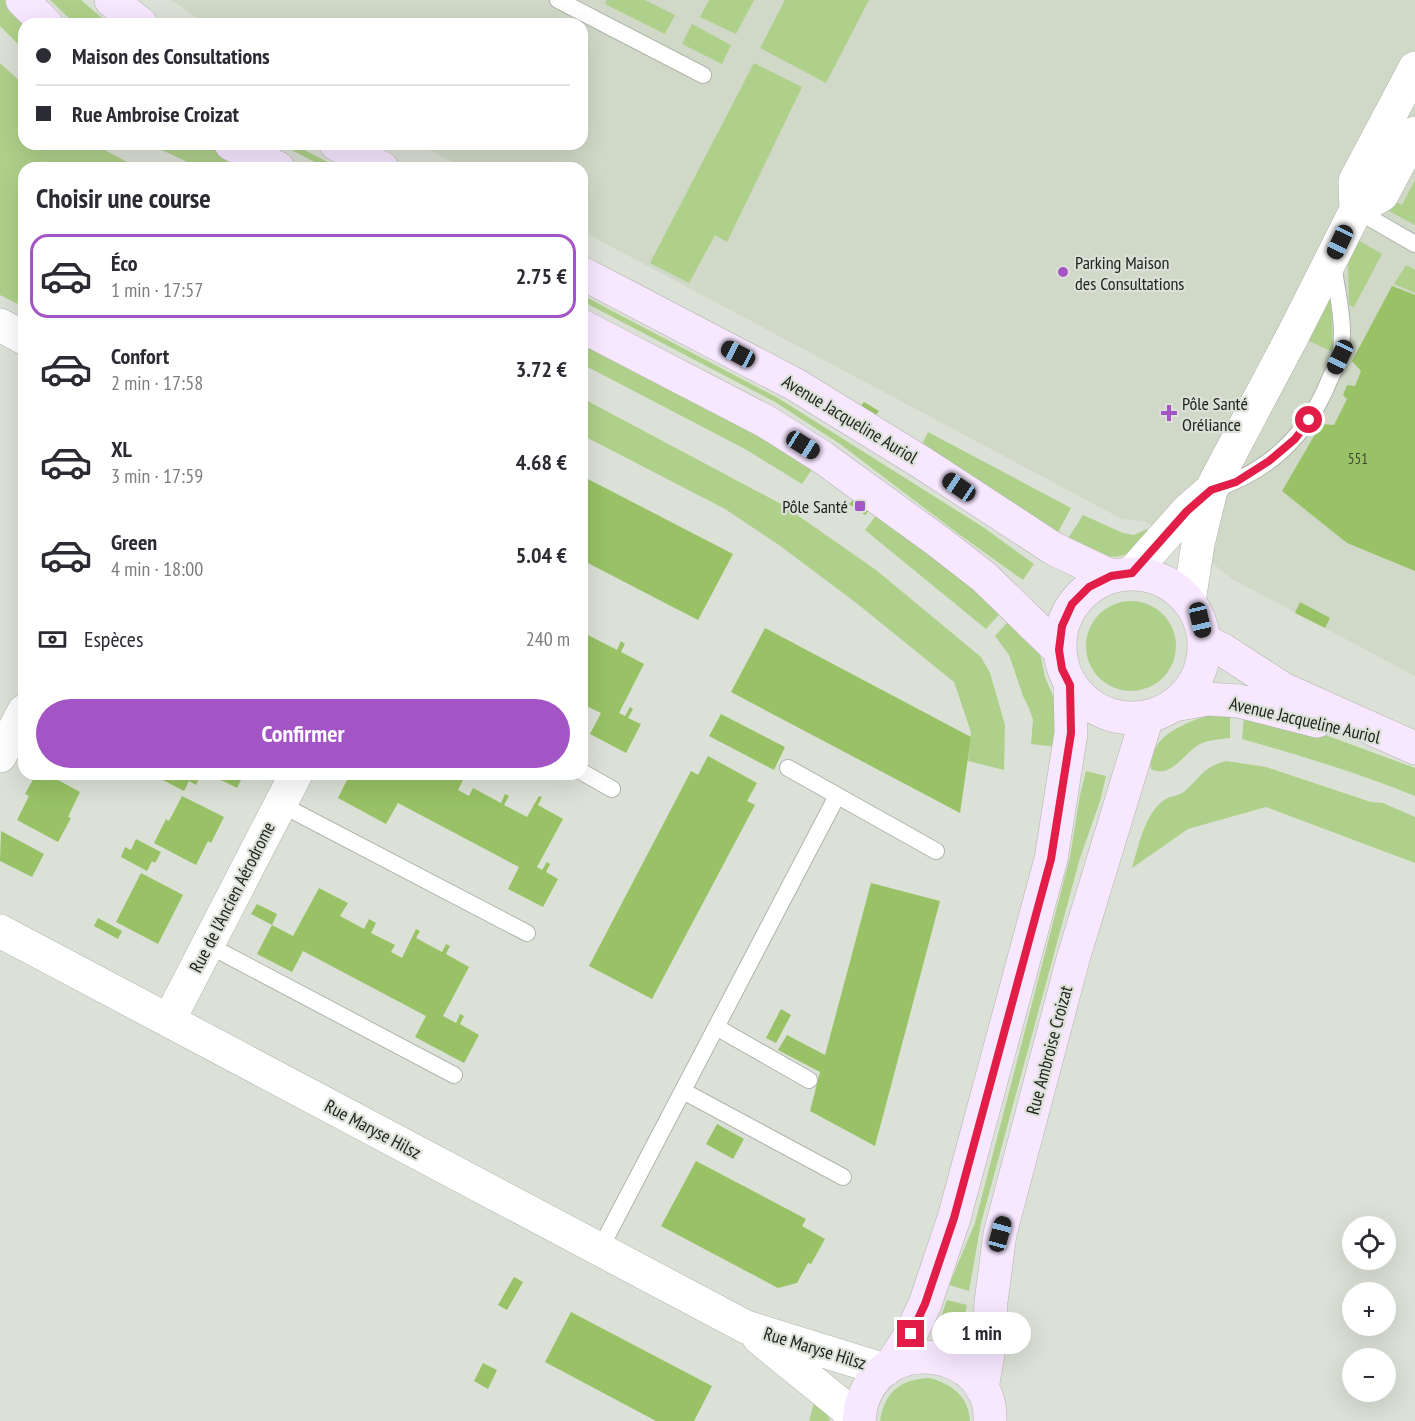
<!DOCTYPE html>
<html lang="fr">
<head>
<meta charset="utf-8">
<style>
	body { margin:0; font-family:"PT Sans Narrow",sans-serif; background:#f2f2f3; color:#2b2b33; height:100vh; display:flex; flex-direction:column; font-size:22px; white-space:nowrap }
	* { box-sizing:border-box; margin:0 }
	p { font-size:20px; color:#7c7c81 }
	.icon { flex:none; width:33px; height:33px; fill:none; stroke:currentColor; stroke-width:2; stroke-linecap:round; stroke-linejoin:round }
	.map { position:relative; flex:1; overflow:hidden }
	.details { position:absolute; left:18px; top:162px; width:570px; height:618px; display:flex; flex-direction:column; background:#fff; border-radius:18px; box-shadow:0 6px 24px #0002 }
	.details>* { flex:none }
	.hud { position:absolute; left:18px; top:18px; width:570px; height:132px; border-radius:18px; box-shadow:0 6px 24px #0002; display:grid; align-content:center; height:132px; padding:0 18px; background:#fff }
	.tools { position:absolute; left:1342px; top:1216px; display:grid; gap:12px }
	.tools a { display:grid; place-items:center; width:54px; height:54px; border-radius:50%; background:#fff; box-shadow:0 6px 24px #0002; font-size:30px }
	.end { position:absolute; width:27px; height:27px; margin:-14px; border:8px solid #e11d48; background:#fff; box-shadow:0 0 0 3px #fff }
	.from { border-radius:50% }
	.bubble { position:absolute; height:42px; border-radius:21px; background:#fff; box-shadow:0 6px 24px #0002; font-size:20px; font-weight:600; line-height:42px; text-align:center }
	.car { position:absolute; width:18px; height:36px; margin:-18px -9px; border-radius:8px; box-shadow:0 0 4px 2px #0007; background:linear-gradient(#222 24%,#8ab4d8 0 40%,#222 0 76%,#8ab4d8 0 86%,#222 0) }
	.hud b { display:flex; align-items:center; gap:21px; height:57px; font-size:22px }
	.hud b+b { border-top:2px solid #e1e1e2 }
	.hud i { width:15px; height:15px; background:#2b2b33 }
	ul { padding:0; list-style:none }
	li { display:flex; align-items:center; gap:18px; height:84px; margin:0 12px 9px; padding:0 6px; border:3px solid transparent; border-radius:18px }
	li div { flex:1 }
	li b { display:block; font-size:22px }
	li em { font-style:normal; font-weight:600 }
	li.active { border-color:#a354c5 }
	li>.icon { width:54px; height:54px; stroke-width:1.5 }
	h2 { padding:0 18px; font-size:27px; line-height:72px }
	.pay { display:flex; align-items:center; gap:15px; height:66px; padding:0 18px; font-size:22px }
	.pay p { margin-inline-start:auto }
	.action { display:flex; gap:12px; margin-top:auto; padding:12px 18px }
	.action a { flex:1; height:69px; border-radius:36px; background:#a354c5; color:#fff; font-size:24px; font-weight:600; line-height:69px; text-align:center }
	.map>svg:first-child { display:block }
</style>
</head>
<body>
<div class="map">
<svg width="1415" height="1421" viewBox="0 0 1415 1421">
	<rect width="100%" height="100%" fill="#dce1d7"/>
	<!-- built -->
	<path fill="#d0d9c7" d="M171 0H1415V676L1234 580 1208 560 1144 521 1122 519 582 231V168H463L418 144H582V24H206Z"/>
	<!-- green -->
	<path fill="#afd08a" d="M0 0H13L24 24V50L0 26Z
		M50 0H81L109 24H75Z
		M607 0H645L675 15 665 34 605 4Z
		M709 0H754L736 34 700 17Z
		M785 0H869L826 83 760 48Z
		M692 24 731 45 722 64 682 44Z
		M0 63 24 85V144H97L108 152 139 168H24V307L0 295Z
		M754 63 802 87 727 242 715 235 689 283 650 263Z
		M149 144H213L265 168H200Z
		M280 144H293L339 168H326Z
		M1415 180V225L1385 209 1390 199 1402 205Z
		M1358 240 1382 254 1354 307 1349 305 1348 262Z
		M1406 265 1415 270V293L1394 284Z
		M582 295 778 398 983 527 1034 564 1023 580 960 535 840 444 775 402 582 301Z
		M1329 299 1331 300 1333 352 1307 340Z
		M582 333 817 462 802 484 745 449 582 364Z
		M582 398 783 505 876 570 981 657 990 673 1005 725 1004 770 968 761 971 732 954 682 855 602 779 545 725 509 582 435Z
		M928 432 1071 508 1055 538 918 452Z
		M883 506 1005 608 986 629 865 530Z
		M1083 515 1123 533 1134 535 1147 529 1156 535C1147 541 1137 551 1127 554 1106 562 1084 551 1065 543Z
		M1086 646a45 45 0 1 1 90 0a45 45 0 1 1-90 0Z
		M1013 616 1039 649 1045 677 1058 708 1057 747 1031 744 1033 720 1029 708 1023 696 1009 655 995 636Z
		M1219 712H1230V738C1220 739 1211 740 1202 743 1184 751 1172 780 1151 769 1147 734 1192 720 1219 712Z
		M1244 715 1320 733 1415 768V796C1359 773 1301 756 1242 739Z
		M1226 761 1266 767 1371 802 1383 803 1415 817V863L1266 807 1188 829 1132 868C1139 845 1144 815 1164 800 1170 796 1179 796 1185 791 1201 777 1203 767 1226 761Z
		M1086 771 1106 776 1100 801 1080 858 981 1223 969 1291 949 1285 975 1223 1070 857 1080 795Z
		M947 1300 967 1305 963 1324V1339L936 1331Z
		M930 1378C952 1384 969 1397 970 1421H880C885 1391 901 1379 930 1378Z
		M815 1399 829 1418 830 1421H809Z"/>
	<!-- building -->
	<path fill="#98c265" d="M1392 286 1415 295V571L1347 543 1282 491 1321 424 1334 425 1347 399 1343 395 1347 385 1355 386 1361 371 1352 361Z
		M864 402 879 411 875 416 860 407Z
		M582 476 733 554 698 620 582 560Z
		M854 499 869 510 865 515 849 504Z
		M1300 602 1330 618 1325 628 1295 613Z
		M765 628 971 737 960 813 731 692Z
		M588 635 617 650 621 641 625 644 621 652 644 664 619 713 625 716 630 707 633 709 628 718 641 724 626 753 590 734 601 713 582 704V647Z
		M721 714 785 747 774 770 709 736Z
		M708 756 757 783 747 801 755 805 652 999 589 966 691 771 698 775Z
		M36 774H47L80 792 68 817 71 818 58 842 17 820 29 796 25 794Z
		M161 774H201L196 785 189 781 184 791 159 778Z
		M209 774H244L237 788Z
		M350 774H359L366 777 368 774H466L458 790 469 796 473 788 501 803 505 794 509 796 504 805 527 817 539 796 542 797 538 805 563 819 537 867 542 870 547 862 550 864 546 872 558 879 543 907 508 889 519 867 398 803 386 824 338 798Z
		M182 796 224 817 211 843 208 841 196 865 154 843 166 819 169 821Z
		M1 831 44 854 32 877 0 861Z
		M136 839 161 852 155 863 152 861 147 871 121 857 125 847 131 850Z
		M141 873 183 895 158 944 116 922Z
		M871 883 940 901 875 1146 810 1111 820 1072 778 1050 787 1035 825 1055Z
		M319 888 348 903 340 916 364 929 369 919 376 923 371 933 395 945 391 952 402 958 416 929 420 931 416 938 442 952 446 944 450 946 446 954 469 967 443 1016 456 1023 460 1014 464 1016 460 1024 479 1035 464 1063 415 1037 426 1016 303 951 292 972 257 954 272 925 293 936Z
		M257 904 277 914 272 925 251 914Z
		M98 918 122 931 118 939 94 926Z
		M781 1009 791 1015 776 1043 766 1038Z
		M717 1124 744 1139 733 1159 706 1144Z
		M696 1161 806 1219 802 1226 825 1239 811 1264 808 1263 797 1283 778 1288 661 1226Z
		M514 1277 523 1282 507 1310 498 1305Z
		M571 1312 712 1386 694 1421H656L545 1362Z
		M483 1363 497 1370 488 1389 474 1381Z"/>
	<g fill="none" stroke-linecap="round" stroke-linejoin="round">
		<defs>
			<path id="service" d="M558 0 703 75
				M1356 210 1415 244
				M1212 490C1269 471 1306 437 1329 381 1332 373 1338 364 1340 356 1346 326 1337 293 1333 264
				M788 768 936 851
				M582 772 612 789
				M280 804 527 933
				M208 945 454 1075
				M716 1027 809 1080
				M683 1091 843 1177
				M600 1249 837 796"/>
			<path id="minor" d="M1356 210 1382 195 1415 133
				M0 325 24 338
				M1132 573 1187 511 1211 490
				M1189 601 1198 544 1211 490 1292 337 1356 210 1355 181 1415 68
				M0 756 24 711
				M0 931 746 1327 885 1370
				M169 1020 296 774
				M759 1338 844 1407 857 1421"/>
			<path id="secondary" d="M22 0 46 24
				M111 0 141 24
				M231 144 278 168
				M336 144 382 168
				M582 273 796 385 921 462 1054 549 1111 576
				M582 326 765 421 822 457 939 542 984 577 1059 650
				M1060 646a72 72 0 1 1 144 0a72 72 0 1 1-144 0Z
				M1204 641 1223 650 1283 689 1415 748
				M1174 705 1208 699 1239 701 1317 721
				M891 1365 911 1334 925 1304 954 1218 1051 859 1071 733 1070 685
				M982 1389 989 1348 991 1302 1000 1234 1073 959 1147 717
				M859 1421C860 1415 860 1408 862 1403 884 1330 994 1350 990 1421"/>
		</defs>
		<!-- service casing -->
		<use href="#service" stroke="#b0b5ab" stroke-width="18"/>
		<!-- minor casing -->
		<use href="#minor" stroke="#b0b5ab" stroke-width="34"/>
		<!-- secondary casing -->
		<use href="#secondary" stroke="#b0b5ab" stroke-width="34"/>
		<!-- service -->
		<use href="#service" stroke="#fff" stroke-width="16"/>
		<!-- minor -->
		<use href="#minor" stroke="#fff" stroke-width="33"/>
		<!-- secondary -->
		<use href="#secondary" stroke="#f7e7ff" stroke-width="33"/>
	</g>
	<g fill="none" stroke-linecap="round" stroke-linejoin="round">
		<!-- route -->
		<path stroke="#e11d48" stroke-width="8" d="M911 1334 925 1304 954 1218 1051 859 1071 733 1070 685 1062 669 1059 650 1062 626 1072 604 1089 587 1111 576 1132 573 1187 511 1211 490 1236 482 1269 461 1295 439 1309 420"/>
	</g>
	<!-- markers -->
	<g fill="#a354c5" stroke="#dce1d7" stroke-width="2">
		<circle cx="1063" cy="272" r="6"/>
		<path d="M1166 404h6v6h6v6h-6v6h-6v-6h-6v-6h6z"/>
		<rect x="854" y="500" width="12" height="12" rx="3"/>
	</g>
	<g text-anchor="middle" dominant-baseline="central" stroke-width="4.5" stroke-linejoin="round" paint-order="stroke">
		<!-- number labels -->
		<g font-size="15" fill="#3f4b30">
			<text x="1358" y="458">551</text>
		</g>
		<!-- poi labels -->
		<g font-size="18" fill="#21231f" stroke="#dce1d7" text-anchor="start">
			<text x="1075" y="262">Parking Maison<tspan x="1075" dy="21">des Consultations</tspan></text>
			<text x="1182" y="403">Pôle Santé<tspan x="1182" dy="21">Oréliance</tspan></text>
			<text x="848" y="506" text-anchor="end">Pôle Santé</text>
		</g>
		<!-- street labels -->
		<g font-size="18" fill="#21231f" stroke="#dce1d7">
			<text transform="translate(850 419) rotate(31)">Avenue Jacqueline Auriol</text>
			<text transform="translate(1305 720) rotate(13)">Avenue Jacqueline Auriol</text>
			<text transform="translate(232 897) rotate(-63)">Rue de l'Ancien Aérodrome</text>
			<text transform="translate(1049 1050) rotate(-75)">Rue Ambroise Croizat</text>
			<text transform="translate(373 1129) rotate(28)">Rue Maryse Hilsz</text>
			<text transform="translate(815 1348) rotate(17)">Rue Maryse Hilsz</text>
		</g>
	</g>
</svg>
<div class="tools">
<a><svg class="icon" aria-label="locate" viewBox="0 0 24 24"><circle cx="12" cy="12" r="6"/><path d="M12 2v4M12 18v4M2 12h4M18 12h4"/></svg></a>
<a>+</a>
<a>−</a>
</div>
<i class="end from" style="left:1309px;top:420px"></i>
<i class="end" style="left:911px;top:1334px"></i>
<div class="bubble" style="left:932px;top:1312px;width:99px">1 min</div>
<i class="car" style="left:1340px;top:242px;rotate:205deg"></i>
<i class="car" style="left:738px;top:354px;rotate:298deg"></i>
<i class="car" style="left:1340px;top:357px;rotate:205deg"></i>
<i class="car" style="left:803px;top:445px;rotate:122deg"></i>
<i class="car" style="left:959px;top:487px;rotate:304deg"></i>
<i class="car" style="left:1200px;top:620px;rotate:167deg"></i>
<i class="car" style="left:1000px;top:1234px;rotate:15deg"></i>
<div class="hud">
<b><i class="from"></i>Maison des Consultations</b>
<b><i></i>Rue Ambroise Croizat</b>
</div>
<section class="details">
<h2>Choisir une course</h2>
<ul>
<li class="active"><svg class="icon" aria-label="car" viewBox="0 0 24 24"><path d="M5 17H2v-5l4-1 3-4h7l3 4 3 1v5h-3M9 17h6M6 11h13"/><circle cx="7" cy="17" r="2"/><circle cx="17" cy="17" r="2"/></svg><div><b>Éco</b><p>1 min · 17:57</p></div><em>2.75 €</em></li>
<li><svg class="icon" aria-label="car" viewBox="0 0 24 24"><path d="M5 17H2v-5l4-1 3-4h7l3 4 3 1v5h-3M9 17h6M6 11h13"/><circle cx="7" cy="17" r="2"/><circle cx="17" cy="17" r="2"/></svg><div><b>Confort</b><p>2 min · 17:58</p></div><em>3.72 €</em></li>
<li><svg class="icon" aria-label="car" viewBox="0 0 24 24"><path d="M5 17H2v-5l4-1 3-4h7l3 4 3 1v5h-3M9 17h6M6 11h13"/><circle cx="7" cy="17" r="2"/><circle cx="17" cy="17" r="2"/></svg><div><b>XL</b><p>3 min · 17:59</p></div><em>4.68 €</em></li>
<li><svg class="icon" aria-label="car" viewBox="0 0 24 24"><path d="M5 17H2v-5l4-1 3-4h7l3 4 3 1v5h-3M9 17h6M6 11h13"/><circle cx="7" cy="17" r="2"/><circle cx="17" cy="17" r="2"/></svg><div><b>Green</b><p>4 min · 18:00</p></div><em>5.04 €</em></li>
</ul>
<div class="pay"><svg class="icon" aria-label="cash" viewBox="0 0 24 24"><path d="M3 7h18v10H3z"/><circle cx="12" cy="12" r="2"/></svg>Espèces<p>240 m</p></div>
<div class="action"><a>Confirmer</a></div>
</section>
</div>
</body>
</html>
